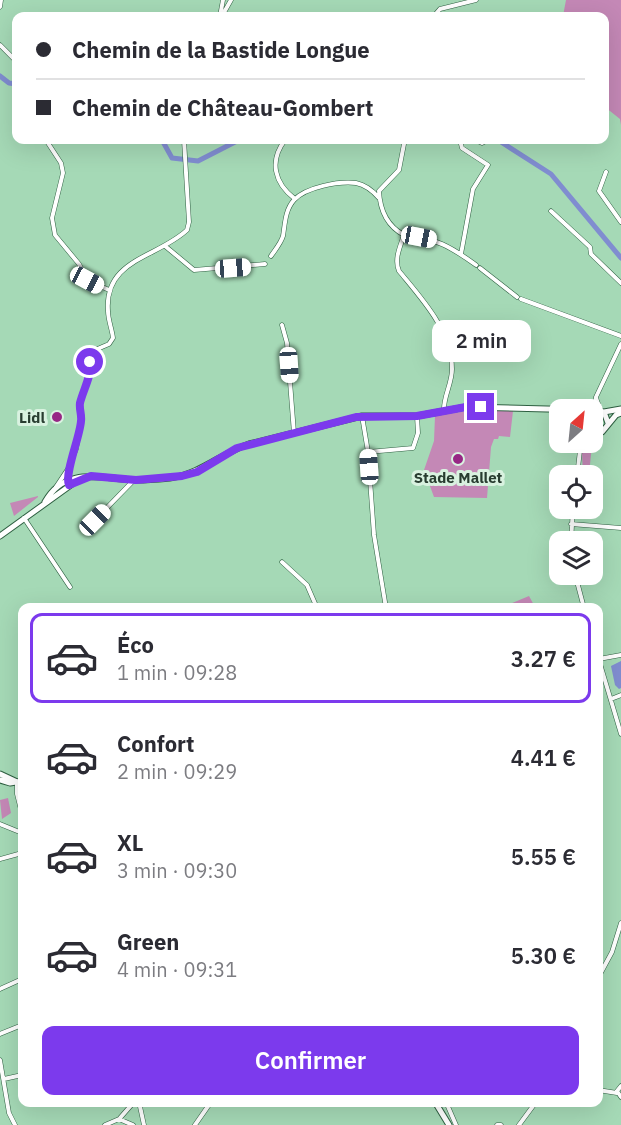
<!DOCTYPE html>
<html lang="fr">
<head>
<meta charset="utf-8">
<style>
	body { margin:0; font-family:"IBM Plex Sans",sans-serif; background:#f7f7f7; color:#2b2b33; height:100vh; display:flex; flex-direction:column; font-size:22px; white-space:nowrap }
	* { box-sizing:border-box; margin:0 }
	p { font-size:20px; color:#7c7c81 }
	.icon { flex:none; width:33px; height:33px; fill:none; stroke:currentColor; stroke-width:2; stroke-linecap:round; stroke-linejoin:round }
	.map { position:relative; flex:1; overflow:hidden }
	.sheet { position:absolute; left:18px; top:603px; width:585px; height:504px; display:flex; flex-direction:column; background:#fff; border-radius:12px; box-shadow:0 6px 24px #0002 }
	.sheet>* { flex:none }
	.hud { position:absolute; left:12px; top:12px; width:597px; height:132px; border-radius:12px; box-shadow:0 6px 24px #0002; display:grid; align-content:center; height:132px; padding:0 24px; background:#fff }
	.needle { width:39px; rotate:27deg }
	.tools { position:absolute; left:549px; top:399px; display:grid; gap:12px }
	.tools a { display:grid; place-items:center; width:54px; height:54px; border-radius:12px; background:#fff; box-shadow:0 6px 24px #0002; font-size:30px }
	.end { position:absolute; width:27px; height:27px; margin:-14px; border:8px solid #7c3aed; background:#fff; box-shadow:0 0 0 3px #fff }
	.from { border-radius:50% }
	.bubble { position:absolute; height:42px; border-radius:12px; background:#fff; box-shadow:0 6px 24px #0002; font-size:20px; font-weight:600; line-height:42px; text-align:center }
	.car { position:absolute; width:18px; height:36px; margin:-18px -9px; border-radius:8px; box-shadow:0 0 4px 2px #0007; background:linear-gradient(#fff 24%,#345 0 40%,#fff 0 76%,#345 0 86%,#fff 0) }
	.hud b { display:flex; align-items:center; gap:21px; height:57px; font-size:22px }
	.hud b+b { border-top:2px solid #e1e1e2 }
	.hud i { width:15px; height:15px; background:#2b2b33 }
	ul { padding:10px 0 0; list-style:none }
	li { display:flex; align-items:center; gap:18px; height:90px; margin:0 12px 9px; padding:0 12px; border:3px solid transparent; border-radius:12px }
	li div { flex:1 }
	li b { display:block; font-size:22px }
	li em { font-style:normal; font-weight:600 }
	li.selected { border-color:#7c3aed }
	li>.icon { width:54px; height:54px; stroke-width:1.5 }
	.primary-button { display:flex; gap:12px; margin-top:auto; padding:12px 24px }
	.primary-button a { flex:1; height:69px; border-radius:12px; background:#7c3aed; color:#fff; font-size:24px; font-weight:600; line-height:69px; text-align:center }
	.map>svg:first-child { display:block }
</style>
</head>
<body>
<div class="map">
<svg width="621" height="1125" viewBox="0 0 621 1125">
	<rect width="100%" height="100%" fill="#a5d9b6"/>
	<!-- green -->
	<path fill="#c488b6" d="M566 0H621V125L620 119 605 107 604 16H563Z
		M467 411H513L510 437 499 436 498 439H494L491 447 487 498 434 497 424 470 434 441 435 416Z
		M585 443 592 444 589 475H583L582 453Z
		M38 496V497L14 516 10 503Z
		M529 596 535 607H501L505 606Z
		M8 798 11 813 2 819 0 800Z"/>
	<!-- water -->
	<path fill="#808dd0" d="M621 661V688L619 689 615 685 611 666Z"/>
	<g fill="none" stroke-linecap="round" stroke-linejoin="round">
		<!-- canal -->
		<path stroke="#808dd0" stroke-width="5" d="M0 76 9 83 16 84
			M162 140 172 158 198 161 239 140
			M498 140 551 174 621 258"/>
		<defs>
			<path id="minor" d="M0 7 1 0
				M220 16 223 0
				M222 16 231 0
				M434 16 440 9 476 0
				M0 45 16 61
				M46 140 61 163 63 173 52 218 55 235 79 264 87 280 109 290
				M285 140C269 161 274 183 295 199
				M460 140 462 148 488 165 473 189 461 254
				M475 140 482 143 488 140
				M606 172 599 191 621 222
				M551 211 590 247 591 254 621 283
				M404 235C387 226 380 210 379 191L399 170 404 144
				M165 246 194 270 265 264
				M271 256C275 250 281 243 283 236 285 224 285 210 294 200 306 187 339 181 356 183 366 185 373 191 379 198
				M480 268 517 297
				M521 299 621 336
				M282 325 287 343 294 433
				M596 398 600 409
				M594 409 596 397 621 344
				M444 411C443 397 452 384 452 369 452 331 422 299 399 271 394 259 400 247 404 235 436 238 451 247 476 265
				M362 416 368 452 374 535 386 608
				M368 452 413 448 418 433 417 416
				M68 469 76 449 81 422 79 406 91 369 90 358 95 350 109 344 113 338C112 329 108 320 108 311 104 259 157 258 187 230L189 222 184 140
				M577 476 581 442
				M56 487 68 469 67 482
				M24 518 70 587
				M95 520 133 481
				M571 524 621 528
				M571 542 573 508
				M282 562 307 585 317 608
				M575 574 584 608
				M598 657 621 734
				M599 659 621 655
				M611 699 621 695
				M17 782V794L22 814
				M0 824 22 833
				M0 859 22 853
				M598 978 612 952 621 923
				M0 989 22 979
				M0 1034 22 1025
				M0 1060 9 1113 15 1125
				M4 1079 22 1075
				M621 1086 617 1091 621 1097
				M598 1090 617 1093
				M139 1102 144 1125
				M446 1102 456 1125
				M120 1118 134 1102
				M105 1125 119 1119 133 1125
				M195 1125 211 1102
				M497 1125H501
				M519 1125 536 1102"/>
			<path id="tertiary" d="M591 410 604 412 608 423
				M604 412 621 409
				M592 433 602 432 616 415 621 413
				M45 502C66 464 105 480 137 480 148 480 159 479 170 478 201 474 221 453 249 444L362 416H417L466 407 586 410
				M0 536 75 482
				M0 774 15 781
				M0 780 10 783 22 781
				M435 1102 449 1125"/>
		</defs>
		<!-- minor casing -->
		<use href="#minor" stroke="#2f6042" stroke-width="5"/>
		<!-- tertiary casing -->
		<use href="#tertiary" stroke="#2f6042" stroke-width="7"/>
		<!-- minor -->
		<use href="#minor" stroke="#fff" stroke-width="4"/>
		<!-- tertiary -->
		<use href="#tertiary" stroke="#fff" stroke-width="5"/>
	</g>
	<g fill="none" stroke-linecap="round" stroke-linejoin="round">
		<!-- route -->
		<path stroke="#7c3aed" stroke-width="8" d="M90 362C93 373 83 390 80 403 79 409 82 415 81 421 80 437 64 474 69 485L91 476 136 480 182 476 197 472 237 448 356 417 417 416 466 407H481"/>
	</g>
	<!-- markers -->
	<g fill="#972785" stroke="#d9f2e0" stroke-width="2">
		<circle cx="57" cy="417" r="6"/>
		<circle cx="458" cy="459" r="6"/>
	</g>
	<g text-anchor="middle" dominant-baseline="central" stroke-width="6" stroke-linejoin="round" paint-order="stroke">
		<!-- poi labels -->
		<g font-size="15" font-weight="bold" fill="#283d30" stroke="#d9f2e0" text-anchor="end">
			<text x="45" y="417">Lidl</text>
			<text x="458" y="477" text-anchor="middle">Stade Mallet</text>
		</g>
	</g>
</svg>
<div class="tools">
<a><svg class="needle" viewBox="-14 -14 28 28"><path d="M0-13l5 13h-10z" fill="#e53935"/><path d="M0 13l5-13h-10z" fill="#7c7c81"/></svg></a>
<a><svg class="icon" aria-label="locate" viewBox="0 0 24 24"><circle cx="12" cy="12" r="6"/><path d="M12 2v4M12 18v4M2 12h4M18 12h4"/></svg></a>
<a><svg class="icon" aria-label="layers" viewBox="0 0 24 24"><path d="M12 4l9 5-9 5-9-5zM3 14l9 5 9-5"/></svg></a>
</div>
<i class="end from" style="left:90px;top:362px"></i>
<i class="end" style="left:481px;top:407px"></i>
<div class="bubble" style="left:432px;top:320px;width:99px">2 min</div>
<i class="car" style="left:419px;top:237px;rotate:101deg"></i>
<i class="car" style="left:233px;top:268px;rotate:86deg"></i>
<i class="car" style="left:87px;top:280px;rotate:118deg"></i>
<i class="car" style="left:289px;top:365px;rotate:176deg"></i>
<i class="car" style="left:369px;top:467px;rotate:356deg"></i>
<i class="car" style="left:95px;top:520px;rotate:45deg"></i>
<div class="hud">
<b><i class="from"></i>Chemin de la Bastide Longue</b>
<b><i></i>Chemin de Château-Gombert</b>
</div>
<section class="sheet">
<ul>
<li class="selected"><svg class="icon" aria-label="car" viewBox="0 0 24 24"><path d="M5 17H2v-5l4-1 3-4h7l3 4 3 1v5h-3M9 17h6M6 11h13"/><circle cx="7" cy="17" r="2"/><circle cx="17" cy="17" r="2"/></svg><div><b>Éco</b><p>1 min · 09:28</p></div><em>3.27 €</em></li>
<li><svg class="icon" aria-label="car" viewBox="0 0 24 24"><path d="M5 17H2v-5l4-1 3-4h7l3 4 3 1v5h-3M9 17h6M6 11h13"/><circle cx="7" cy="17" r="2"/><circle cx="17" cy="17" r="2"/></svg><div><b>Confort</b><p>2 min · 09:29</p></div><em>4.41 €</em></li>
<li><svg class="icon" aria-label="car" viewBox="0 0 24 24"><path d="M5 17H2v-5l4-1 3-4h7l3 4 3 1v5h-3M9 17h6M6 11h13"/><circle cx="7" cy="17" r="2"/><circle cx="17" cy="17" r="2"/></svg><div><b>XL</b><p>3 min · 09:30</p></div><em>5.55 €</em></li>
<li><svg class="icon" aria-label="car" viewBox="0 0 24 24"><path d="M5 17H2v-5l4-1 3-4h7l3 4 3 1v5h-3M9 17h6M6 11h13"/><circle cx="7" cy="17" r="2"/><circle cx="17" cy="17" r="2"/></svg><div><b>Green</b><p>4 min · 09:31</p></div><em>5.30 €</em></li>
</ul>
<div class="primary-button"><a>Confirmer</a></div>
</section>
</div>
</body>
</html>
